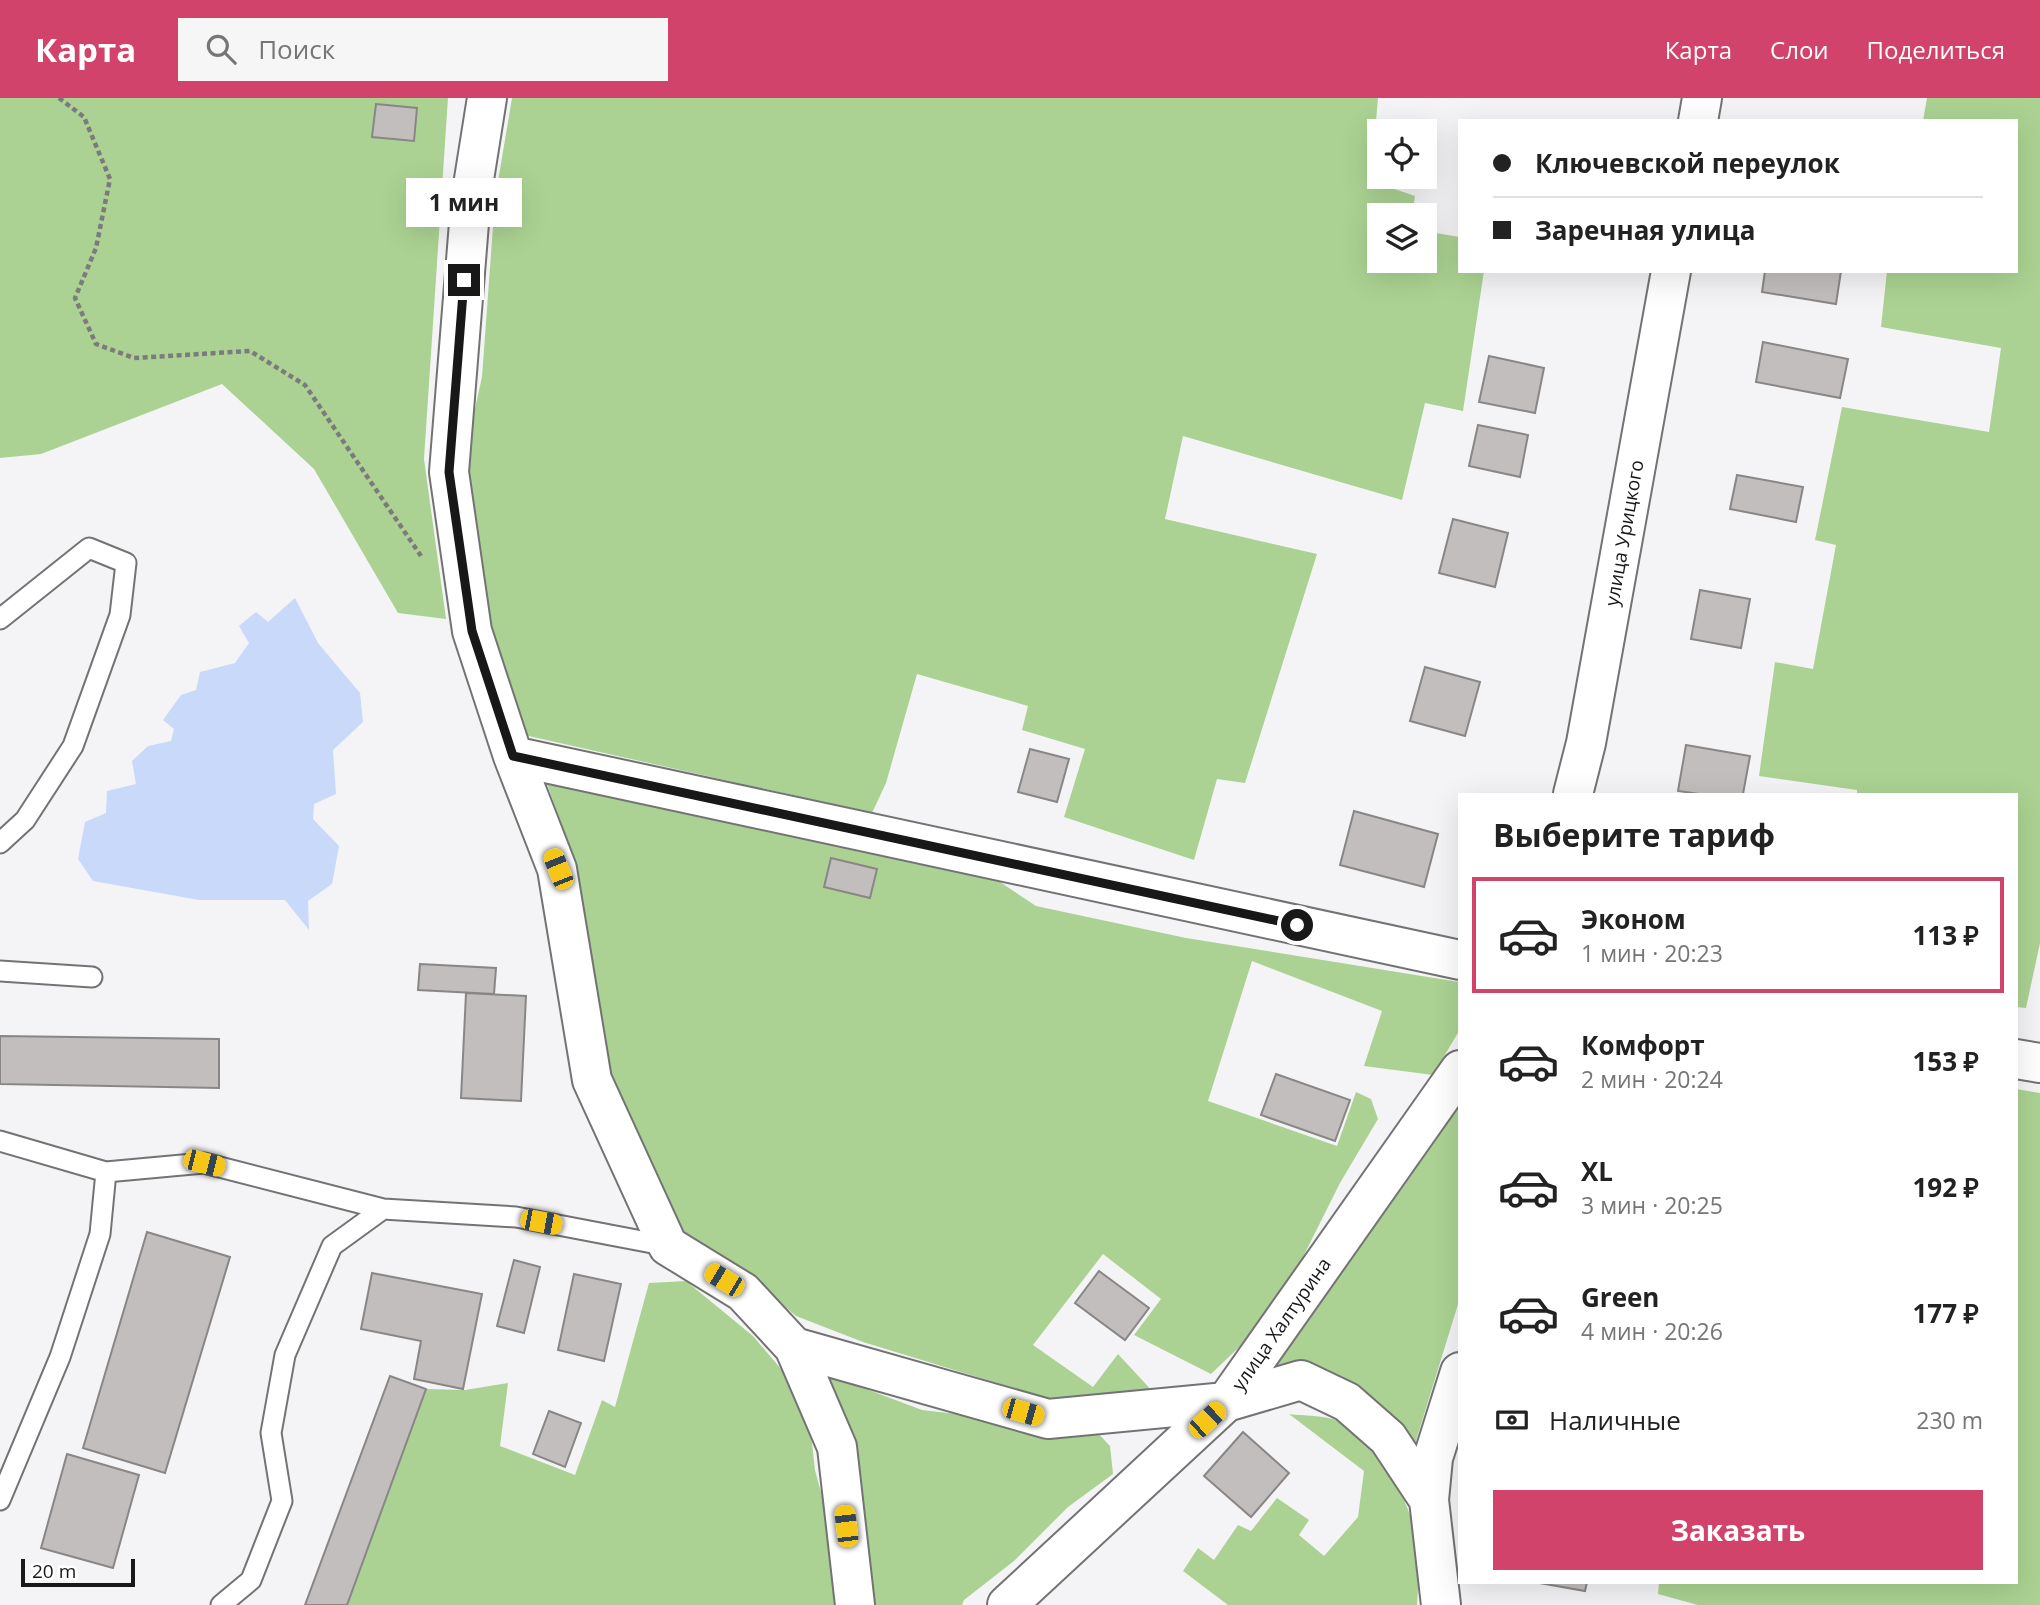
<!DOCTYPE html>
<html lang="ru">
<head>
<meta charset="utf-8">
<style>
	body { margin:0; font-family:"Open Sans",sans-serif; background:#f6f6f6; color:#222; height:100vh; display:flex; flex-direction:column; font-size:26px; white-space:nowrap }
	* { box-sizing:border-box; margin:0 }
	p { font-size:23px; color:#767676 }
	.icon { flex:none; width:38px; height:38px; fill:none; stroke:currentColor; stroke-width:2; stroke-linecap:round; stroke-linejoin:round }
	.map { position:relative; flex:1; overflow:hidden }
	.side { position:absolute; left:1458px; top:695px; width:560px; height:791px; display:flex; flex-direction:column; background:#fff; border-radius:0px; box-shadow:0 7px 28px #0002 }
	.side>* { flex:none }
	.banner { position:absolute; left:1458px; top:21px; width:560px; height:154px; border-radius:0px; box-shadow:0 7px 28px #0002; display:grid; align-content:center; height:154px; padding:0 35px; background:#fff }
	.tools { position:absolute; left:1367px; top:21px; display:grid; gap:14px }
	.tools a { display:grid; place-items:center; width:70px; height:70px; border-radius:0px; background:#fff; box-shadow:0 7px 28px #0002; font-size:35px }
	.scale { position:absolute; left:21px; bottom:18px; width:114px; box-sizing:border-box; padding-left:7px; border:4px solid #181819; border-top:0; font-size:19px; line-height:24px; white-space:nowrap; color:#181819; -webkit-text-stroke:5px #fff; paint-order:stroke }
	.end { position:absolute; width:32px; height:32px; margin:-16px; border:9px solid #181819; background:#fff; box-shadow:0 0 0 4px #fff }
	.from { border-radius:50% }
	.bubble { position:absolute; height:49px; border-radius:0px; background:#fff; box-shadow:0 7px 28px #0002; font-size:23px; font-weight:700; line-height:49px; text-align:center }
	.car { position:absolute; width:21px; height:42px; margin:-21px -10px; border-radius:9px; box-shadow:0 0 5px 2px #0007; background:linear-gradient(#f5c518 24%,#345 0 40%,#f5c518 0 76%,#345 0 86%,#f5c518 0) }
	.banner b { display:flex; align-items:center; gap:24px; height:66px; font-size:26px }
	.banner b+b { border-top:2px solid #e0e0e0 }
	.banner i { width:18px; height:18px; background:#222 }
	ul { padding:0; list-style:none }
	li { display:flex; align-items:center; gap:21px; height:116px; margin:0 14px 10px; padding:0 21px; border:4px solid transparent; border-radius:0px }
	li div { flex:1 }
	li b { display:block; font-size:26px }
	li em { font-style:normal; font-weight:700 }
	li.current { border-color:#d2436b }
	li>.icon { width:63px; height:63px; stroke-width:1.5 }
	h2 { padding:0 35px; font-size:32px; line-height:84px }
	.pay { display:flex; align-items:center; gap:18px; height:77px; padding:0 35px; font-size:26px }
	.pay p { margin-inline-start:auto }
	.primary-button { display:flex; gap:14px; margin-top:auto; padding:14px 35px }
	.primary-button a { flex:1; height:80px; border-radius:0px; background:#d2436b; color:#fff; font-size:28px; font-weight:700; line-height:80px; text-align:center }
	header { display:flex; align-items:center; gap:42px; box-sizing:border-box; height:98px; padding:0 35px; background:#d2436b; color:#fff }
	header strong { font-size:33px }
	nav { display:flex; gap:38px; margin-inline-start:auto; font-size:24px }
	.search { width:490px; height:63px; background:#f6f6f6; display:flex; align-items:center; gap:18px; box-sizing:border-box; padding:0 24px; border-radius:0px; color:#767676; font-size:26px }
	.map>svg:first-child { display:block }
</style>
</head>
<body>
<header>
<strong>Карта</strong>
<div class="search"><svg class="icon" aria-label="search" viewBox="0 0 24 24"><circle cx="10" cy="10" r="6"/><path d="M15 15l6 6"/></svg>Поиск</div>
<nav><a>Карта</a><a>Слои</a><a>Поделиться</a></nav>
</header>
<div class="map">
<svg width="2040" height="1507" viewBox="0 0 2040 1507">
	<rect width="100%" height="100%" fill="#f4f4f6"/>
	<!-- green -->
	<path fill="#abd292" d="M0 0H448L424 361 446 521 398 515 314 371 222 286 41 356 0 360Z
		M512 0H1378L1371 83 1415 98 1412 117H1379V163H1424L1425 133 1459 139 1460 173H1484L1463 313 1425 305 1402 402 1183 338 1165 421 1317 456 1245 685 1217 681 1194 762 1064 719 1085 651 1022 632 1028 608 917 576 886 685 872 715 524 637 495 563 464 360 482 279 495 101Z
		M1927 0H2040V845L2026 910 2016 909V696H1857V692L1759 678 1775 564 1813 571 1836 447 1815 442 1842 309 1989 334 2001 250 1881 229 1887 173H2016V23H1923Z
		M546 683 997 782 1036 808 1186 840 1459 884V933L1433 977 1364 968 1382 913 1252 863 1208 1003 1337 1048 1356 994 1371 1001 1378 1021 1340 1085 1301 1163 1256 1233 1211 1276 1134 1237 1161 1201 1103 1156 1033 1247 1093 1289 1118 1256 1155 1296 1069 1307 863 1244 796 1218 750 1179 683 1135 605 970 575 764Z
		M2016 991 2040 995V1507H1698L1658 1496 1659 1484H2016Z
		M1459 994V1203L1414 1349 1263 1278Z
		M686 1183 753 1238 792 1284 810 1327 815 1372 830 1428 842 1507H347L426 1291 465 1292 508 1285 500 1348 575 1377 602 1302 615 1309 649 1185Z
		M821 1274 922 1312 1095 1332 1110 1348 1113 1376 1068 1409 1014 1463 964 1502 962 1507H873L860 1376Z
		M1289 1316C1304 1318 1325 1317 1338 1323 1351 1330 1365 1344 1374 1356 1415 1404 1422 1446 1417 1507H1228L1183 1473 1198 1450 1214 1462 1238 1427 1251 1433 1277 1400 1309 1422 1299 1437 1324 1458 1358 1419 1364 1373Z"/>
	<!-- water -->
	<path fill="#c8d9fa" d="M295 500 318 545 360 595 363 624 333 652 336 696 314 706 313 721 339 748 332 786 308 803 309 832 285 802H199L93 783 78 761 85 724 106 715 107 693 136 686 132 663 148 648 171 643 174 631 163 622 181 597 196 592 200 574 235 565 249 545 239 528 256 514 268 524Z"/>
	<!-- building -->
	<path fill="#c1bebd" stroke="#898686" stroke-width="2" d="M376 6 417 10 414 43 372 39Z
		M1765 173H1841L1836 206 1762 194Z
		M1763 244 1848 261 1840 300 1756 284Z
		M1489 258 1544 270 1535 315 1479 304Z
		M1478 327 1528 337 1520 379 1469 368Z
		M1737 377 1803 389 1796 424 1730 411Z
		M1453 421 1508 435 1495 489 1439 475Z
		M1700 492 1750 501 1741 550 1691 541Z
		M1425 569 1480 584 1465 638 1410 623Z
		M1686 647 1750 658 1743 696H1699L1678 693Z
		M1030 651 1069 661 1057 704 1018 694Z
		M1354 713 1438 736 1424 789 1340 767Z
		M831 760 877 771 870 800 824 789Z
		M420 866 496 870 494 896 418 892Z
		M466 895 526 898 521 1003 461 1000Z
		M0 938 219 941V990L0 986Z
		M1276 976 1350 1002 1335 1043 1261 1017Z
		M147 1134 230 1159 165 1375 83 1350Z
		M514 1162 540 1169 524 1235 497 1228Z
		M1099 1173 1149 1210 1125 1242 1075 1205Z
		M372 1175 482 1196 463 1291 414 1281 421 1243 361 1231Z
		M574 1176 621 1186 604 1263 558 1252Z
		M390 1278 426 1291 347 1507H305Z
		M549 1313 581 1325 565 1369 533 1356Z
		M1243 1334 1289 1375 1251 1419 1204 1378Z
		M67 1356 139 1377 113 1470 41 1450Z
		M1534 1484H1587L1585 1493Z"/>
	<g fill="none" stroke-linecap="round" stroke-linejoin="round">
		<defs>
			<path id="service" d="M0 521 89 450 126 465 120 517 73 648 25 722 0 745
				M0 873 92 879
				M0 1043 106 1074
				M0 1402 60 1259 100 1136 106 1074 204 1065 383 1111 516 1119 668 1148
				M221 1507 251 1482 282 1403 271 1335 285 1257 332 1148 383 1111"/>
			<path id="minor" d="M487 0 471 100 449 374 472 533 513 658 557 771 592 982 668 1148 743 1194 794 1249 1048 1321 1226 1304 1301 1282 1347 1304 1388 1340 1429 1402
				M1698 23 1702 0
				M513 658 1460 862
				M1573 696 1586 645 1671 173
				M2016 961 2040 965
				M794 1249 837 1349 855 1507
				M1007 1507 1226 1304 1460 972
				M1441 1507 1429 1402 1433 1360 1460 1274"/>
		</defs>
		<!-- service casing -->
		<use href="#service" stroke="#737375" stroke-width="23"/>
		<!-- minor casing -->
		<use href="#minor" stroke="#737375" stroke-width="42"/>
		<!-- path -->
		<path stroke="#7b7b7d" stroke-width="4.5" stroke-dasharray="5 3.5" stroke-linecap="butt" d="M59 0 84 19 110 81 96 150 75 200 96 246 134 260 250 253 305 287 421 458"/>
		<!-- service -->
		<use href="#service" stroke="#fff" stroke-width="19"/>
		<!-- minor -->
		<use href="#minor" stroke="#fff" stroke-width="38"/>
	</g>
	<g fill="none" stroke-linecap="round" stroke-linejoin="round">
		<!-- route -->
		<path stroke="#181819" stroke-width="9" d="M464 182 449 374 472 533 513 658 1297 827"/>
	</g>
	<g text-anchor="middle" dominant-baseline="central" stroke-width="5" stroke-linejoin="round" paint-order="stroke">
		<!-- street labels -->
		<g font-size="19" fill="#181819" stroke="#fff">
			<text transform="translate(1624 435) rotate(-80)">улица Урицкого</text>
			<text transform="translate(1281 1226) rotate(-55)">улица Халтурина</text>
		</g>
	</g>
</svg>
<div class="tools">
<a><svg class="icon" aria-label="locate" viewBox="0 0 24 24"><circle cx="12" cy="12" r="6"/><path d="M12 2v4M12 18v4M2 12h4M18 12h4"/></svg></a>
<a><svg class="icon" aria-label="layers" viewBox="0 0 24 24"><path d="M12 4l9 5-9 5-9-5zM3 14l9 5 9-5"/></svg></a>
</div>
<div class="scale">20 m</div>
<i class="end from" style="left:1297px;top:827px"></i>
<i class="end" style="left:464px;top:182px"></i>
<div class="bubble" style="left:406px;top:80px;width:116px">1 мин</div>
<i class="car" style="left:558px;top:771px;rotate:338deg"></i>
<i class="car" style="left:204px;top:1065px;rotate:104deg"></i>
<i class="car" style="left:541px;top:1124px;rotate:101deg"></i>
<i class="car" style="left:724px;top:1182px;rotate:301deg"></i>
<i class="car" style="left:1023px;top:1314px;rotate:106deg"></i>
<i class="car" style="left:1207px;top:1322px;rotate:47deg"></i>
<i class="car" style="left:846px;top:1428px;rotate:353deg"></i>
<div class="banner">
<b><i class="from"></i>Ключевской переулок</b>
<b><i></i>Заречная улица</b>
</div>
<section class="side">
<h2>Выберите тариф</h2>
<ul>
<li class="current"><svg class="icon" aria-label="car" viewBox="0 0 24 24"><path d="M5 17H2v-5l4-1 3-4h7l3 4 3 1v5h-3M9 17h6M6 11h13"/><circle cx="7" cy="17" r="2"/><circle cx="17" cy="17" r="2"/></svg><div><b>Эконом</b><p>1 мин · 20:23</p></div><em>113 ₽</em></li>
<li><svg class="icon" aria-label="car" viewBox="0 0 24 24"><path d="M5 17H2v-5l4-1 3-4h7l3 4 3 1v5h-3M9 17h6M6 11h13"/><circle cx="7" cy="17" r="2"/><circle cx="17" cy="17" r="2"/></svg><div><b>Комфорт</b><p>2 мин · 20:24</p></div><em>153 ₽</em></li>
<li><svg class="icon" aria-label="car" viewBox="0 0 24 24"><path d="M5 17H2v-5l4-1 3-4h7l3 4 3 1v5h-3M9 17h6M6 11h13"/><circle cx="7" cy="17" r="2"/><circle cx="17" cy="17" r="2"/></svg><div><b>XL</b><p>3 мин · 20:25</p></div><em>192 ₽</em></li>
<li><svg class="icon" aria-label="car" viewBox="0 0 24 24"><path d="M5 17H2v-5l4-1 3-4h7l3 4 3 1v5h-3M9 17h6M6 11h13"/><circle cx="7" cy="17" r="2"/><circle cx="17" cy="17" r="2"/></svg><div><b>Green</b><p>4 мин · 20:26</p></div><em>177 ₽</em></li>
</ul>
<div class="pay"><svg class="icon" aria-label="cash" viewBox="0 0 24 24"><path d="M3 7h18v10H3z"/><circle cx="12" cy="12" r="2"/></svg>Наличные<p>230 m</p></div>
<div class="primary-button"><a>Заказать</a></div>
</section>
</div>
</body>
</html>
